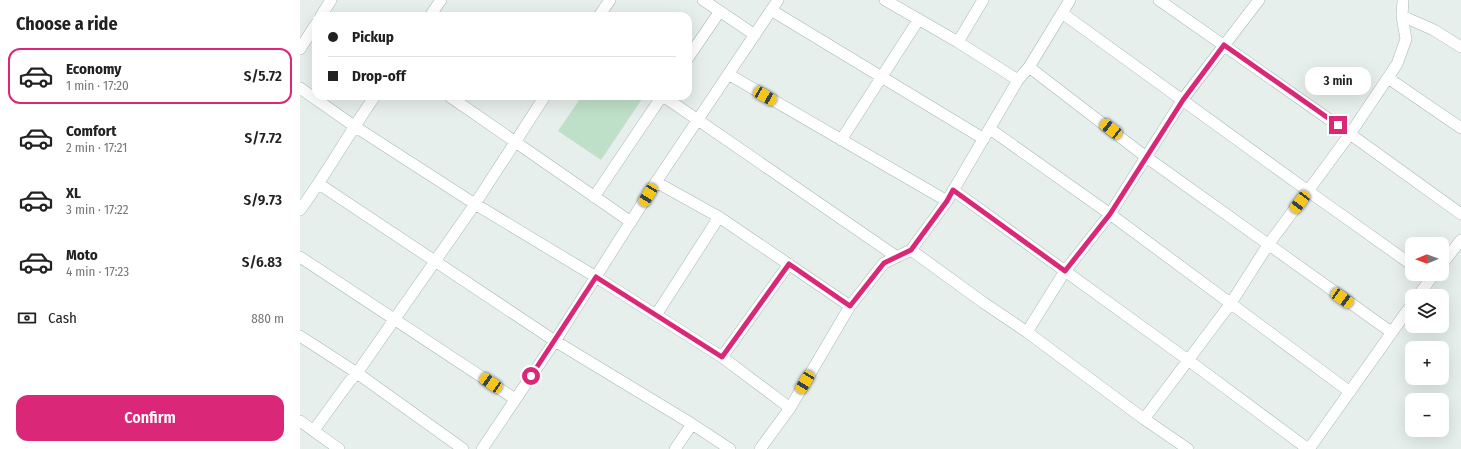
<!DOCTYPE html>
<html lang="en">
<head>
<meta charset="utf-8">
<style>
	body { margin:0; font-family:"Fira Sans Condensed",sans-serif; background:#f6f6f6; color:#222; height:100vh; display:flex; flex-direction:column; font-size:15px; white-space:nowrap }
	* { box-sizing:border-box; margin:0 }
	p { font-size:13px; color:#767676 }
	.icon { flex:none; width:22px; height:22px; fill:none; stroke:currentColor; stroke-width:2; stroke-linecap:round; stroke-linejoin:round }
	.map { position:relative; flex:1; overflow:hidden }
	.details { display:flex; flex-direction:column; background:#fff; width:300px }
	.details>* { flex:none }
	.banner { position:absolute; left:12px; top:12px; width:380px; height:88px; border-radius:12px; box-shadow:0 4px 16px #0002; display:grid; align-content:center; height:88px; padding:0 16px; background:#fff }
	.needle { width:26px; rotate:269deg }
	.tools { position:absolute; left:1105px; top:237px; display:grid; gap:8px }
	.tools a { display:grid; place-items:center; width:44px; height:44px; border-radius:8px; background:#fff; box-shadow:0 4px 16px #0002; font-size:20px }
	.end { position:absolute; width:18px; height:18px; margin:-9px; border:5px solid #db2777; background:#fff; box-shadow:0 0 0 2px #fff }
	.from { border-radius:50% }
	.bubble { position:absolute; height:28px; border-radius:12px; background:#fff; box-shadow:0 4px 16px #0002; font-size:13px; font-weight:600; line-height:28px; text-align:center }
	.car { position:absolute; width:12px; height:24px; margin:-12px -6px; border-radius:5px; box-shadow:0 0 3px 1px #0007; background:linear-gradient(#f5c518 24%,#345 0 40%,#f5c518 0 76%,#345 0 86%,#f5c518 0) }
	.banner b { display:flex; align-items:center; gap:14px; height:38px; font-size:15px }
	.banner b+b { border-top:1px solid #e0e0e0 }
	.banner i { width:10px; height:10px; background:#222 }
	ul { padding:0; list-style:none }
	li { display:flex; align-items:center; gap:12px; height:56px; margin:0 8px 6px; padding:0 8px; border:2px solid transparent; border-radius:12px }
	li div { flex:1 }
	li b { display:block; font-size:15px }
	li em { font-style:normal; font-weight:600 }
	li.selected { border-color:#db2777 }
	li>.icon { width:36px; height:36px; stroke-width:1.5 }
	h2 { padding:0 16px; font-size:18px; line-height:48px }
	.pay { display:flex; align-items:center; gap:10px; height:44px; padding:0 16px; font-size:15px }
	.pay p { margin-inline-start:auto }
	.cta { display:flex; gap:8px; margin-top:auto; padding:8px 16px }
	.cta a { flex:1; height:46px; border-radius:12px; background:#db2777; color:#fff; font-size:16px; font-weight:600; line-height:46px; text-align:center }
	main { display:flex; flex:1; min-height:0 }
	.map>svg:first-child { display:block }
</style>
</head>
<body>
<main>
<section class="details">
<h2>Choose a ride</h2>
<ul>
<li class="selected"><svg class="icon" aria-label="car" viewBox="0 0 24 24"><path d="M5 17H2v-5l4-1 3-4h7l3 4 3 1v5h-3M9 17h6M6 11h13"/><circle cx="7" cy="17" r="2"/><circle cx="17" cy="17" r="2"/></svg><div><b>Economy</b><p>1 min · 17:20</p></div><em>S/5.72</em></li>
<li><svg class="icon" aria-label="car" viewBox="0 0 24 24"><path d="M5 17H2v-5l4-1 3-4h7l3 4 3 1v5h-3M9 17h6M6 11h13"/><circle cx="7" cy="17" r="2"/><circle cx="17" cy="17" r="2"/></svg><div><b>Comfort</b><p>2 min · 17:21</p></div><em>S/7.72</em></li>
<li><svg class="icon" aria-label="car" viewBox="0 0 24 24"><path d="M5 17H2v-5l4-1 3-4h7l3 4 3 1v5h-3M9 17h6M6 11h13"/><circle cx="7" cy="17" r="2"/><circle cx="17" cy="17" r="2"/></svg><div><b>XL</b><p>3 min · 17:22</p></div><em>S/9.73</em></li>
<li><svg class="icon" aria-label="car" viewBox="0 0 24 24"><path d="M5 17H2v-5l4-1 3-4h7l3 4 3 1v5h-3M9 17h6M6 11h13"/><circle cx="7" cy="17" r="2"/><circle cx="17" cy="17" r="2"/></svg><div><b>Moto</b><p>4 min · 17:23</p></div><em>S/6.83</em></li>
</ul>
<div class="pay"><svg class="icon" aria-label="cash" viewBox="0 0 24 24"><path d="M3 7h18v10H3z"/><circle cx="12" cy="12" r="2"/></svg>Cash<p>880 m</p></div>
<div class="cta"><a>Confirm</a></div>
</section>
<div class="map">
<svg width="1161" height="449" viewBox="0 0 1161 449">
	<rect width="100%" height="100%" fill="#e6efeb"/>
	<!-- green -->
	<path fill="#bfe0c8" d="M282 96H344L301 160 258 131Z"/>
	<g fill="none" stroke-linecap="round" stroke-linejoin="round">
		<defs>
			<path id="minor" d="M403 0 455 35
				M585 0 658 42 718 80
				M859 0 1050 134 1161 214
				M471 10 684 139
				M762 13 1008 191 1112 265
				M21 16 31 0
				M130 16 141 0
				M299 16 310 0
				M1102 16 1134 30 1161 47
				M658 42 683 0
				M0 49 16 24
				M388 58 420 11
				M729 67 846 157 1091 332
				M428 74 647 201
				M1088 78 1161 128
				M0 88 54 126 175 204 296 277 422 357 490 408
				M149 96 331 222
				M363 96 597 257
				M690 129 810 214 1050 392
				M541 140 619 19
				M356 182 419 217 550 306
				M19 184 255 341 392 424 430 449
				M653 190 888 360 1008 449
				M294 197 362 96
				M0 210C27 173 49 133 75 96
				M611 250 684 303 727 332 844 419 888 449
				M0 257 215 399
				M1142 264 1161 240
				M1118 296 1134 274
				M356 315 419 217
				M727 332 765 271 810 214 883 99 959 0
				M0 336 57 373 163 449
				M422 357 489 264
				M844 419 931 303 968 245 1050 134 1097 64 1106 39 1102 16 1103 0
				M0 421 39 449
				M14 430 49 382 57 373 175 204 245 96
				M182 449 255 341 356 182 478 0
				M375 449 392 424
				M460 449 490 408 550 306 584 263 611 250 647 201 718 80 729 67 770 0
				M1009 449 1112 304"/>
		</defs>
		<!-- minor casing -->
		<use href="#minor" stroke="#a8b8b2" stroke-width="12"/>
		<!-- minor -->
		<use href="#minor" stroke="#fff" stroke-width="11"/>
	</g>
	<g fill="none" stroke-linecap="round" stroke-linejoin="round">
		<!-- route -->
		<path stroke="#db2777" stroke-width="5" d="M231 376 296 277 422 357 489 264 550 306 584 263 611 250 647 201 653 190 765 271 810 214 883 100 924 45 1038 125"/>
	</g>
</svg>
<div class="tools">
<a><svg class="needle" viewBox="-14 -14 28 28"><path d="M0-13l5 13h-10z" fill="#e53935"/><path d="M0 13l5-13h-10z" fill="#767676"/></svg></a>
<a><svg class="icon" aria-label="layers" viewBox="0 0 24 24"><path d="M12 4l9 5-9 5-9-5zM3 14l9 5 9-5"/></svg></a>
<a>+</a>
<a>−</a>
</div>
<i class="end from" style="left:231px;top:376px"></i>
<i class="end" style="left:1038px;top:125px"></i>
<div class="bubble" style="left:1005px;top:67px;width:66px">3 min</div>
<i class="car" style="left:465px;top:96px;rotate:120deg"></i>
<i class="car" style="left:811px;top:129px;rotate:308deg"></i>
<i class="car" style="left:348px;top:195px;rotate:211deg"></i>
<i class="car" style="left:1000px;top:202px;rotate:217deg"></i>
<i class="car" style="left:1042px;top:298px;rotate:125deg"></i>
<i class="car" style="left:505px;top:382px;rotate:211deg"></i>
<i class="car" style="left:191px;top:383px;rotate:304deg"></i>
<div class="banner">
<b><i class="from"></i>Pickup</b>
<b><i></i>Drop-off</b>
</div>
</div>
</main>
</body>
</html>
